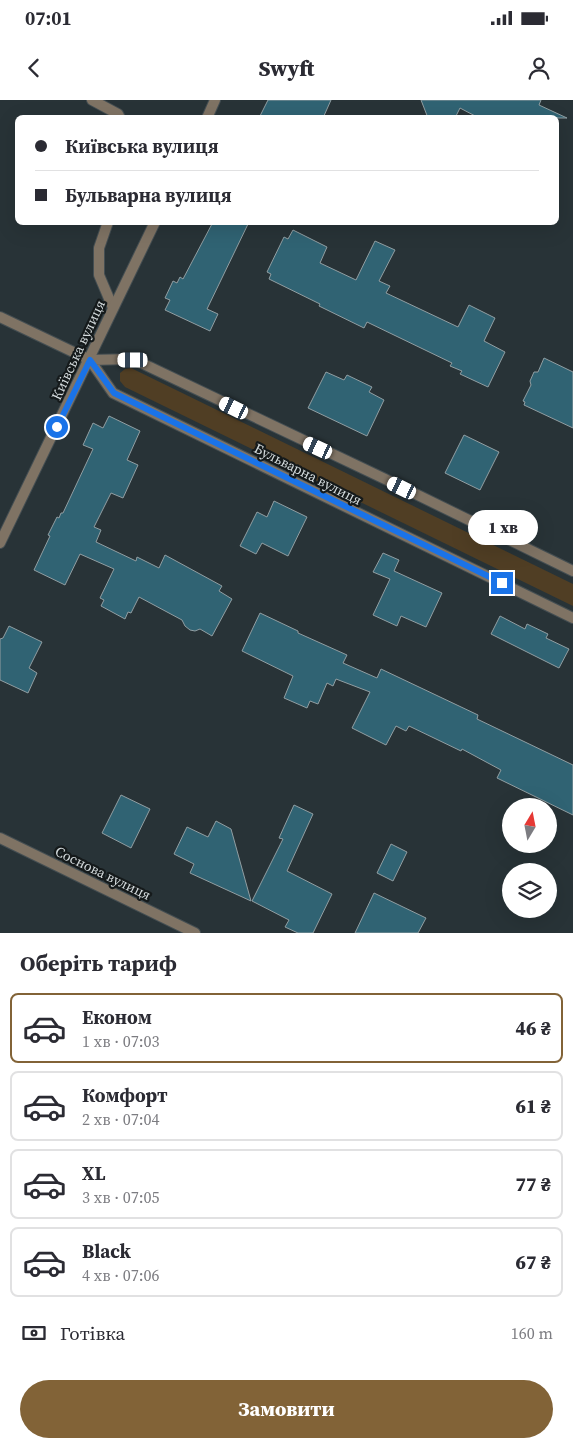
<!DOCTYPE html>
<html lang="uk">
<head>
<meta charset="utf-8">
<style>
	body { margin:0; font-family:"Source Serif 4",serif; background:#f2f2f3; color:#2b2b33; height:100vh; display:flex; flex-direction:column; font-size:19px; white-space:nowrap }
	* { box-sizing:border-box; margin:0 }
	p { font-size:16px; color:#7c7c81 }
	.icon { flex:none; width:28px; height:28px; fill:none; stroke:currentColor; stroke-width:2; stroke-linecap:round; stroke-linejoin:round }
	.map { position:relative; height:833px; overflow:hidden }
	.drawer { display:flex; flex-direction:column; background:#fff; flex:1 }
	.drawer>* { flex:none }
	.guide { position:absolute; left:15px; top:15px; width:544px; height:110px; border-radius:8px; box-shadow:0 5px 20px #0002; display:grid; align-content:center; height:110px; padding:0 20px; background:#fff }
	.needle { width:32px; rotate:10deg }
	.controls { position:absolute; left:502px; top:698px; display:grid; gap:10px }
	.controls a { display:grid; place-items:center; width:55px; height:55px; border-radius:50%; background:#fff; box-shadow:0 5px 20px #0002; font-size:25px }
	.end { position:absolute; width:22px; height:22px; margin:-11px; border:6px solid #1a73e8; background:#fff; box-shadow:0 0 0 2px #fff }
	.from { border-radius:50% }
	.bubble { position:absolute; height:35px; border-radius:18px; background:#fff; box-shadow:0 5px 20px #0002; font-size:16px; font-weight:800; line-height:35px; text-align:center }
	.car { position:absolute; width:15px; height:30px; margin:-15px -8px; border-radius:6px; box-shadow:0 0 4px 1px #0007; background:linear-gradient(#fff 24%,#345 0 40%,#fff 0 76%,#345 0 86%,#fff 0) }
	.guide b { display:flex; align-items:center; gap:18px; height:48px; font-size:19px }
	.guide b+b { border-top:1px solid #e1e1e2 }
	.guide i { width:12px; height:12px; background:#2b2b33 }
	ul { padding:0; list-style:none }
	li { display:flex; align-items:center; gap:15px; height:70px; margin:0 10px 8px; padding:0 10px; border:2px solid #e1e1e2; border-radius:8px }
	li div { flex:1 }
	li b { display:block; font-size:19px }
	li em { font-style:normal; font-weight:800 }
	li.current { border-color:#826337 }
	li>.icon { width:45px; height:45px; stroke-width:1.5 }
	h2 { padding:0 20px; font-size:22px; line-height:60px }
	.pay { display:flex; align-items:center; gap:12px; height:55px; padding:0 20px; font-size:19px }
	.pay p { margin-inline-start:auto }
	.button { display:flex; gap:10px; margin-top:auto; padding:10px 20px }
	.button a { flex:1; height:58px; border-radius:30px; background:#826337; color:#fff; font-size:20px; font-weight:800; line-height:58px; text-align:center }
	.status { display:flex; justify-content:space-between; align-items:center; height:35px; padding:0 25px; background:#fff; direction:ltr }
	.status svg { height:14px; fill:currentColor }
	header { display:flex; justify-content:space-between; align-items:center; height:65px; padding:0 20px; background:#fff; font-size:22px; font-weight:800 }
	.map>svg:first-child { display:block }
</style>
</head>
<body>
<div class="status"><b>07:01</b><svg viewBox="0 0 49 12"><path d="M0 12V9h3v3zM5 12V6h3v6zM10 12V3h3v9zM15 12V0h3v12zM26 1h20v11H26zM47 4h2v5h-2z"/></svg></div>
<header><svg class="icon" aria-label="back" viewBox="0 0 24 24"><path d="M15 5l-7 7 7 7"/></svg>Swyft<svg class="icon" aria-label="person" viewBox="0 0 24 24"><circle cx="12" cy="8" r="4"/><path d="M4 21q1-7 8-7t8 7"/></svg></header>
<div class="map">
<svg width="573" height="833" viewBox="0 0 573 833">
	<rect width="100%" height="100%" fill="#283337"/>
	<!-- green -->
	<path fill="#503e24" d="M131 268 573 484V506L125 287 120 281V273L125 269Z"/>
	<!-- building -->
	<path fill="#306373" stroke="#919ea2" d="M268 0H331L323 18H259Z
		M421 0H541L539 5 567 18H479L460 8 455 18H428Z
		M213 122H249L207 209 218 214 210 231 165 210 170 200 165 198 173 181 177 183 180 177 183 179Z
		M293 130 327 147 320 163 356 180 375 141 395 150 379 181 390 186 386 193 458 227 469 205 495 218 484 241 505 252 488 287 460 274 462 271 450 266 452 263 367 222 364 228 319 206 320 204 269 179 271 174 267 172 284 137 288 139Z
		M544 258 573 272V328L524 305 525 302 523 301 531 285 530 281 534 272H538Z
		M326 272 344 280 347 275 372 287 369 292 384 300 367 336 308 308Z
		M109 316 140 331 127 360 138 365 123 398 111 393 94 427 101 430 96 442 136 461 137 457 159 468 165 455 222 486 219 491 232 499 212 536 200 529 195 531 190 530 185 526 182 520 139 497 131 513 128 512 125 519 101 506 104 500 100 498 114 469 80 454 65 485 34 470 50 436 48 435 57 417 59 418 61 413H63L93 349 83 345 93 323 103 328Z
		M464 335 499 352 480 390 445 373Z
		M274 401 307 417 288 456 262 443 256 454 240 446 257 412 267 417Z
		M383 453 399 460 394 471 442 493 426 527 401 516 397 526 373 515 390 479 373 472Z
		M260 513 298 531V533L347 555 343 563 377 578 381 569 478 615 477 619 573 665V715L497 678 501 670 462 649 461 651 409 626 406 631 396 626 386 645 352 628 370 592 336 579 333 586 327 583 318 604 310 601 307 608 284 598 293 576 242 551Z
		M500 516 525 529 527 524 548 534 546 538 569 549 559 568 491 534Z
		M9 526 42 542 29 568 37 573 28 593 0 580V539L3 538Z
		M121 695 150 709 131 748 102 733Z
		M294 705 313 714 287 771 332 794 313 833H298L285 827 289 820 252 801 283 739 279 738Z
		M216 721 231 729 251 801 190 773 194 764 174 754 187 727 208 737Z
		M391 744 407 752 393 781 377 773Z
		M374 793 426 818 418 833H355Z"/>
	<g fill="none" stroke-linecap="round" stroke-linejoin="round">
		<defs>
			<path id="service" d="M92 0 118 14 120 18
				M108 122 99 148V175L113 208"/>
			<path id="minor" d="M207 18 215 0
				M0 217 90 260
				M0 443 155 122
				M0 738 195 833"/>
			<path id="tertiary" d="M90 260 113 293 573 518
				M90 260 133 259 385 379 573 471"/>
		</defs>
		<!-- service casing -->
		<use href="#service" stroke="#444e52" stroke-width="12"/>
		<!-- minor casing -->
		<use href="#minor" stroke="#444e52" stroke-width="12"/>
		<!-- tertiary casing -->
		<use href="#tertiary" stroke="#444e52" stroke-width="12"/>
		<!-- service -->
		<use href="#service" stroke="#7f7364" stroke-width="10"/>
		<!-- minor -->
		<use href="#minor" stroke="#7f7364" stroke-width="10"/>
		<!-- tertiary -->
		<use href="#tertiary" stroke="#7f7364" stroke-width="10"/>
	</g>
	<g fill="none" stroke-linecap="round" stroke-linejoin="round">
		<!-- route -->
		<path stroke="#1a73e8" stroke-width="6" d="M57 327 90 260 114 293 502 483"/>
	</g>
	<g text-anchor="middle" dominant-baseline="central" stroke-width="4.5" stroke-linejoin="round" paint-order="stroke">
		<!-- street labels -->
		<g font-size="14" fill="#d5dcde" stroke="#151a1b">
			<text transform="translate(78 250) rotate(-65)">Київська вулиця</text>
			<text transform="translate(308 374) rotate(27)">Бульварна вулиця</text>
			<text transform="translate(103 773) rotate(26)">Соснова вулиця</text>
		</g>
	</g>
</svg>
<div class="controls">
<a><svg class="needle" viewBox="-14 -14 28 28"><path d="M0-13l5 13h-10z" fill="#e53935"/><path d="M0 13l5-13h-10z" fill="#7c7c81"/></svg></a>
<a><svg class="icon" aria-label="layers" viewBox="0 0 24 24"><path d="M12 4l9 5-9 5-9-5zM3 14l9 5 9-5"/></svg></a>
</div>
<i class="end from" style="left:57px;top:327px"></i>
<i class="end" style="left:502px;top:483px"></i>
<div class="bubble" style="left:468px;top:410px;width:70px">1 хв</div>
<i class="car" style="left:133px;top:260px;rotate:270deg"></i>
<i class="car" style="left:234px;top:308px;rotate:296deg"></i>
<i class="car" style="left:318px;top:348px;rotate:295deg"></i>
<i class="car" style="left:402px;top:388px;rotate:296deg"></i>
<div class="guide">
<b><i class="from"></i>Київська вулиця</b>
<b><i></i>Бульварна вулиця</b>
</div>
</div>
<section class="drawer">
<h2>Оберіть тариф</h2>
<ul>
<li class="current"><svg class="icon" aria-label="car" viewBox="0 0 24 24"><path d="M5 17H2v-5l4-1 3-4h7l3 4 3 1v5h-3M9 17h6M6 11h13"/><circle cx="7" cy="17" r="2"/><circle cx="17" cy="17" r="2"/></svg><div><b>Економ</b><p>1 хв · 07:03</p></div><em>46 ₴</em></li>
<li><svg class="icon" aria-label="car" viewBox="0 0 24 24"><path d="M5 17H2v-5l4-1 3-4h7l3 4 3 1v5h-3M9 17h6M6 11h13"/><circle cx="7" cy="17" r="2"/><circle cx="17" cy="17" r="2"/></svg><div><b>Комфорт</b><p>2 хв · 07:04</p></div><em>61 ₴</em></li>
<li><svg class="icon" aria-label="car" viewBox="0 0 24 24"><path d="M5 17H2v-5l4-1 3-4h7l3 4 3 1v5h-3M9 17h6M6 11h13"/><circle cx="7" cy="17" r="2"/><circle cx="17" cy="17" r="2"/></svg><div><b>XL</b><p>3 хв · 07:05</p></div><em>77 ₴</em></li>
<li><svg class="icon" aria-label="car" viewBox="0 0 24 24"><path d="M5 17H2v-5l4-1 3-4h7l3 4 3 1v5h-3M9 17h6M6 11h13"/><circle cx="7" cy="17" r="2"/><circle cx="17" cy="17" r="2"/></svg><div><b>Black</b><p>4 хв · 07:06</p></div><em>67 ₴</em></li>
</ul>
<div class="pay"><svg class="icon" aria-label="cash" viewBox="0 0 24 24"><path d="M3 7h18v10H3z"/><circle cx="12" cy="12" r="2"/></svg>Готівка<p>160 m</p></div>
<div class="button"><a>Замовити</a></div>
</section>
</body>
</html>
